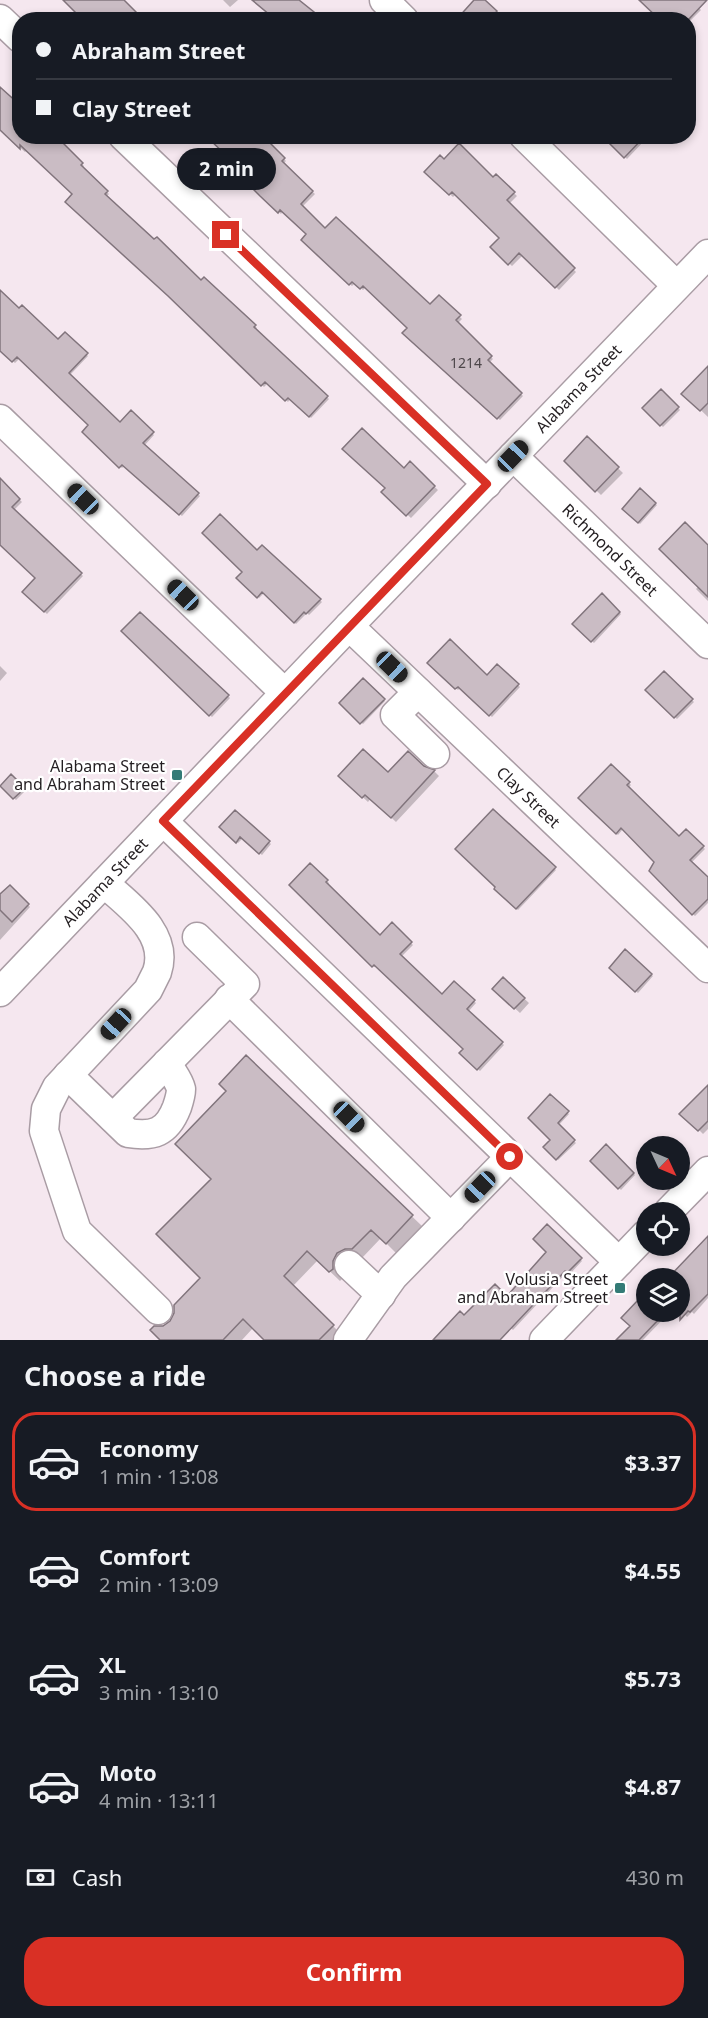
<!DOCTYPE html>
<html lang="en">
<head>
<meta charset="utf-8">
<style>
	body { margin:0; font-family:"Noto Sans",sans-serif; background:#242831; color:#f1f3f6; height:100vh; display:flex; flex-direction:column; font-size:22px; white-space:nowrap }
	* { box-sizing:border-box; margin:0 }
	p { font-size:20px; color:#9ea1a6 }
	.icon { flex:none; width:33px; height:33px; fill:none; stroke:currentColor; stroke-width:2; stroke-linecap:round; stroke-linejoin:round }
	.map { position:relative; height:1340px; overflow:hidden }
	.details { display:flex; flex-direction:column; background:#171b24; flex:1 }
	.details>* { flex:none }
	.top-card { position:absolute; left:12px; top:12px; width:684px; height:132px; border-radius:24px; box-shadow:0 3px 9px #0003; display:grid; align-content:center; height:132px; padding:0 24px; background:#171b24 }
	.needle { width:39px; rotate:134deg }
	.tools { position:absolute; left:636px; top:1136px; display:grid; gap:12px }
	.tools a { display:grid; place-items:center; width:54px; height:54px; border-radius:50%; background:#171b24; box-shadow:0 3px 9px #0003; font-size:30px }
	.end { position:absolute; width:27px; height:27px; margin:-14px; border:8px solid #d93025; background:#fff; box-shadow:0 0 0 3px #fff }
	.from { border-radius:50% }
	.bubble { position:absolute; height:42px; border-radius:21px; background:#171b24; box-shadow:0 3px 9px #0003; font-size:20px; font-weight:700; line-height:42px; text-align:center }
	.car { position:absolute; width:18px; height:36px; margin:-18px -9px; border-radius:8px; box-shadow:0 0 4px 2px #0007; background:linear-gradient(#222 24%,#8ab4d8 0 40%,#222 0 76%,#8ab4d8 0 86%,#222 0) }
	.top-card b { display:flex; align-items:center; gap:21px; height:57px; font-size:22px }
	.top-card b+b { border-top:2px solid #363941 }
	.top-card i { width:15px; height:15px; background:#f1f3f6 }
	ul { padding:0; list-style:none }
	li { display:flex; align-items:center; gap:18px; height:99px; margin:0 12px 9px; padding:0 12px; border:3px solid transparent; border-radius:24px }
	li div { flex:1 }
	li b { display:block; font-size:22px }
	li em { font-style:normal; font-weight:700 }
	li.current { border-color:#d93025 }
	li>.icon { width:54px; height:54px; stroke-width:1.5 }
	h2 { padding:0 24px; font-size:27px; line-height:72px }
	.pay { display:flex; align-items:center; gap:15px; height:66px; padding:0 24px; font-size:22px }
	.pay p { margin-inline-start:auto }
	.primary-button { display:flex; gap:12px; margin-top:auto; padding:12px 24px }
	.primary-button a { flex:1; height:69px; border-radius:24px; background:#d93025; color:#fff; font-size:24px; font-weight:700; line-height:69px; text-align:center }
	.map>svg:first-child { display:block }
</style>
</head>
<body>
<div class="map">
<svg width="708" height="1340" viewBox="0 0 708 1340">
	<rect width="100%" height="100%" fill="#f5e7ef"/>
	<!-- shadow -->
	<path fill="#0003" d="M223 0H238L230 7Z
		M476 0H482L497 14 492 20H460Z
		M641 0H691L701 10 688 23V20H654L658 15Z
		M0 103 20 136H52L84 166 82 168 109 194 106 197 201 282 204 279 257 328 255 330 329 399 311 418 291 398 288 402 268 383 264 387 172 298 74 194 27 150 25 152 0 129Z
		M261 136 286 161 283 164 315 194 302 207 325 230 430 306 439 297 462 319 457 324 493 359 489 363 523 396 500 420 407 335 409 328 366 287 363 290 355 283 352 286 305 242 308 234 283 211 281 214 264 198Z
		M604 136H642L645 140 627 159Z
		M444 161 493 179 496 176 517 196 509 204 576 272 559 290 523 255 512 266 492 247 501 238 456 194 453 197 426 172Z
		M0 292 58 341 65 334 88 356 70 375 120 424 131 413 154 435 144 446 200 496 182 516 125 465 122 468 84 432 90 425 20 358 15 363 0 349Z
		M708 370V417L684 394Z
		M661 391 680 410 663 427 644 408Z
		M587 439 623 473 601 495 566 461Z
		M410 464 438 490 411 518 383 492Z
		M0 480 22 502 13 511 83 576 47 614 24 592 37 578 0 544Z
		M640 491 657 505 640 524 624 509Z
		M262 547 322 602 309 615 307 613 296 624 264 593 259 598 238 578Z
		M708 547V601L696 589 699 586Z
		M602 595 621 614 594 643 574 624Z
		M140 614 230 698 212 717 123 631Z
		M429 663 487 677 497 666 520 687 492 717 461 687 458 690Z
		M0 666 7 673 0 681Z
		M664 673 694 702 677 719 647 690Z
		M363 680 385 701 363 724 341 703Z
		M611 766 631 785 628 788 679 838 686 831 705 849 691 863 708 879V903L695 916 676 898 655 862 623 829 618 835 580 798Z
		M423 767 434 771 439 776 396 822 371 798 368 802 340 776 388 774Z
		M11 776 25 791 16 800 2 786Z
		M493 811 556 870 518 910 496 889Z
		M235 812 271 844 262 855 243 838 238 843 221 827Z
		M310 865 329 883 327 885 380 937 392 925 413 945 401 957 442 996 454 983 476 1003 468 1012 504 1045 480 1071 461 1053 465 1049 377 966 375 967 291 885Z
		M10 887 30 907 0 940V896Z
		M625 951 653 976 638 993 611 968Z
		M503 979 529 1003 520 1013 494 989Z
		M246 1057 422 1226 396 1253 381 1238 362 1258 342 1271V1279L340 1281 318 1260 293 1286 343 1336 338 1340H266L253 1328 242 1340H162L163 1327 171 1322 202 1278 213 1179 228 1091Z
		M708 1087V1129L703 1134 682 1113Z
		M550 1096 569 1114 558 1126 576 1143 558 1160 545 1147 552 1140Z
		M606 1146 635 1175 621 1190 592 1161Z
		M547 1226 582 1261 570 1274 568 1271 513 1330 510 1327 464 1317 507 1298 548 1252Z
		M708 1238V1298L694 1314 692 1312 687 1317 680 1309V1278H663L671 1270 674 1274Z
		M646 1295V1311H671L643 1340H618L632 1326 623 1318Z"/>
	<!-- building -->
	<path fill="#cabcc4" stroke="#81747c" stroke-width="1.5" d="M63 0H124L144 20H83Z
		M252 0H299L324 20H276Z
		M474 0H485L497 11 489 20H456Z
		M639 0H707L688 20H660Z
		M0 87 20 105V136H56L83 163 81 165 108 191 105 194 154 239 157 237 201 280 204 277 256 325 254 327 328 396 309 417 288 398 285 401 265 382 261 386 168 296 65 202 72 194 20 145V149L0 130Z
		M206 136H263L285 158 282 161 313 191 301 204 325 228 336 217 430 304 439 295 461 315 456 320 492 356 488 360 522 393 497 419 402 333 407 328 363 286 360 289 352 282 349 285 301 240 306 234 280 210 278 213 260 196 229 165 233 162Z
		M602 136H645L624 158Z
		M459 143 493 177 496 174 515 192 507 200 575 268 555 288 519 253 508 265 490 247 499 238 452 192 449 195 424 172 440 155 444 159Z
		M0 290 19 308 22 305 58 339 65 332 88 353 69 373 120 422 131 410 154 432 143 443 199 493 179 515 122 465 119 468 82 432 88 425 17 357 12 362 0 351Z
		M708 366V403L700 411 681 394Z
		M661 389 679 407 660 426 642 408Z
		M362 428 404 468 410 461 435 486 406 516 381 492 385 488 342 449Z
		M587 436 619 467 595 492 564 461Z
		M0 478 20 499 12 507 82 573 44 612 22 592 35 578 0 545Z
		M640 488 656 503 638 523 622 509Z
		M220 514 257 550 262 545 321 599 306 614 304 612 294 623 262 592 257 598 236 578 242 572 202 533Z
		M685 522 708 545V597L659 549Z
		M602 593 620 612 591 642 572 624Z
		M140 612 229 695 209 716 121 631Z
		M450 639 487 675 497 664 519 684 489 716 458 687 455 689 427 663Z
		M664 671 693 699 674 718 645 690Z
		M363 678 385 699 360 724 339 703Z
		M363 749 388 772 408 751 424 766 435 770 391 818 365 795 362 798 338 776Z
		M611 764 630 782 627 785 679 836 686 829 704 846 690 860 708 877V899L692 915 649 871 654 862 621 828 616 834 578 798Z
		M11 774 25 788 13 799 0 786Z
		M493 809 556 867 516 909 494 889 495 887 455 849Z
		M235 810 270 841 259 854 240 837 236 843 219 827Z
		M310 863 328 880 326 882 380 935 392 922 412 942 400 954 442 994 454 981 475 1000 467 1009 503 1042 477 1070 459 1053 463 1049 374 965 372 967 289 885Z
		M10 885 29 904 12 922 0 910V894Z
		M625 949 652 974 635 992 609 968Z
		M503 977 525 998 514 1009 492 989Z
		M246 1055 413 1215 386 1244 371 1230 352 1249H345L337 1253 333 1261V1269L329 1272 307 1251 284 1276 334 1325 319 1340H264L243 1319 223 1340H160L150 1330 154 1326H163L170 1321 174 1313V1305L200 1278 156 1234 211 1179 175 1144 226 1091 219 1084Z
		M708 1085V1121L698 1131 679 1114Z
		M550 1094 569 1111 558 1123 575 1140 556 1160 543 1147 550 1140 528 1118Z
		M606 1144 634 1173 618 1189 590 1161Z
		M547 1224 582 1258 567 1273 565 1271 500 1340H433L460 1311 464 1315 495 1284 507 1296 546 1252 533 1239Z
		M708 1236V1294L690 1312 688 1311 680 1320V1278H668Z
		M639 1299 646 1306V1311H652L660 1318 639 1340H616L630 1326 621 1318Z"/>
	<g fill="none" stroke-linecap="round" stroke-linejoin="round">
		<defs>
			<g id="minor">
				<path d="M384 0 404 20"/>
				<path d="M0 19 20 38"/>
				<path d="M123 136 487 484"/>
				<path d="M524 136 676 285"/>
				<path d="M0 419 285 693"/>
				<path id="s1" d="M513 456 708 644"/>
				<path id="s2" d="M349 626 708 968"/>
				<path d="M418 692 395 715 435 754"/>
				<path d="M163 821 619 1262"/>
				<path d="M104 883C128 905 170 933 157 972 154 978 151 984 148 990L57 1087 46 1109 44 1131 77 1231 158 1310"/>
				<path id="s3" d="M0 992 349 626 708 254"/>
				<path d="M229 999 451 1218"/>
				<path d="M68 1075 128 1133C153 1137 167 1133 177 1107 179 1101 181 1095 181 1089 179 1080 171 1071 167 1063"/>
				<path d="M113 1118 245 984 197 937"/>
				<path d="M668 1212 708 1171"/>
				<path d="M349 1265 381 1295"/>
				<path d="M348 1340 393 1277 510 1157"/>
				<path d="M544 1340 646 1234"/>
			</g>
		</defs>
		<!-- minor casing -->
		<use href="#minor" stroke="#a99ca4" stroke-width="31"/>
		<!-- minor -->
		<use href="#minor" stroke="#fff" stroke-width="28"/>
	</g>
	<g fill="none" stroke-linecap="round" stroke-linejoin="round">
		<!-- route -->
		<path stroke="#d93025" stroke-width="8" d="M226 235 487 484 163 821 510 1157"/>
	</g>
	<!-- markers -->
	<g fill="#337b76" stroke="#fff" stroke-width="2">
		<rect x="171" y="769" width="12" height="12" rx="3"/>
		<rect x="614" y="1282" width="12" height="12" rx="3"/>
	</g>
	<g text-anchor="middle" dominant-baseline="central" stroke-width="4.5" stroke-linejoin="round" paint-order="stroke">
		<!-- number labels -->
		<g font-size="14" fill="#4d464a">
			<text x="466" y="362">1214</text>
		</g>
		<!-- street labels -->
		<g font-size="16" fill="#231e21" stroke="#fff">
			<text stroke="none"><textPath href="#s3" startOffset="836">Alabama Street</textPath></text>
			<text stroke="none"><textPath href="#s1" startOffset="135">Richmond Street</textPath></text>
			<text stroke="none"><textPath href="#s2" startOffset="248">Clay Street</textPath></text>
			<text stroke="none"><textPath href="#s3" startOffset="152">Alabama Street</textPath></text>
		</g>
		<!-- poi labels -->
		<g font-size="16" fill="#231e21" stroke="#fff" text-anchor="end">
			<text x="165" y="766">Alabama Street<tspan x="165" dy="18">and Abraham Street</tspan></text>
			<text x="608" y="1279">Volusia Street<tspan x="608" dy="18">and Abraham Street</tspan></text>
		</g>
	</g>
</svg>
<div class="tools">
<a><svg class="needle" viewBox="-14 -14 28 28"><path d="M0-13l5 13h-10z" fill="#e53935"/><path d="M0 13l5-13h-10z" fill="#9ea1a6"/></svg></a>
<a><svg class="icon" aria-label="locate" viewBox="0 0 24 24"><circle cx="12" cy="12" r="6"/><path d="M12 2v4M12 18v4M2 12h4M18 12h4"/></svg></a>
<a><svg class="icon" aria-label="layers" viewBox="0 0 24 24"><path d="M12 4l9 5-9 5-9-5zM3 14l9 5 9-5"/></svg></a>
</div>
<i class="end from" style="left:510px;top:1157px"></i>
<i class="end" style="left:226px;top:235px"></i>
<div class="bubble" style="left:177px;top:148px;width:99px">2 min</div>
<i class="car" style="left:513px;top:456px;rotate:44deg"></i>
<i class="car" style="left:83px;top:499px;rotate:314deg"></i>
<i class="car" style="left:183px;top:595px;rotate:314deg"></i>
<i class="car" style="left:392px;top:667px;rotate:134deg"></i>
<i class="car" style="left:116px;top:1024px;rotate:223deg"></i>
<i class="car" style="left:349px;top:1117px;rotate:135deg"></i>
<i class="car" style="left:480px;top:1187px;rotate:224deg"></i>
<div class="top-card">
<b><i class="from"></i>Abraham Street</b>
<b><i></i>Clay Street</b>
</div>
</div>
<section class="details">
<h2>Choose a ride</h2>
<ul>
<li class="current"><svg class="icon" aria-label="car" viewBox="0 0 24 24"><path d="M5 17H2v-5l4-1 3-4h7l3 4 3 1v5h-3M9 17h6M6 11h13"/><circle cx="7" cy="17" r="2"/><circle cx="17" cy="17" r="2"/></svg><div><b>Economy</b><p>1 min · 13:08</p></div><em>$3.37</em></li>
<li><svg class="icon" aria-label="car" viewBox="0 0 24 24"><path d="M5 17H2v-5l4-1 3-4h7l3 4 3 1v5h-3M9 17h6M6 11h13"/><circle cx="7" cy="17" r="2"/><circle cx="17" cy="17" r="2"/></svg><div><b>Comfort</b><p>2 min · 13:09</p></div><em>$4.55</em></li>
<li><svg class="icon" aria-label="car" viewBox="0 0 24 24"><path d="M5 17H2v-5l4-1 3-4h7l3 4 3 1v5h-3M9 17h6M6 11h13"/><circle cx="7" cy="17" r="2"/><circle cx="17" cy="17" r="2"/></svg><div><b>XL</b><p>3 min · 13:10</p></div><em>$5.73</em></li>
<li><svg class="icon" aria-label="car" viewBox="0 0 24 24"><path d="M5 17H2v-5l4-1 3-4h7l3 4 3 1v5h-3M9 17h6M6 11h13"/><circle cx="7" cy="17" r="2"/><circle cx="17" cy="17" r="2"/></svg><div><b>Moto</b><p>4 min · 13:11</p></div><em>$4.87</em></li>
</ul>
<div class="pay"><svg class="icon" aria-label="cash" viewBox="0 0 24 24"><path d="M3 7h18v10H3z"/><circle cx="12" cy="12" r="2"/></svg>Cash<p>430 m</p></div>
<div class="primary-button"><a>Confirm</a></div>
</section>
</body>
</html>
